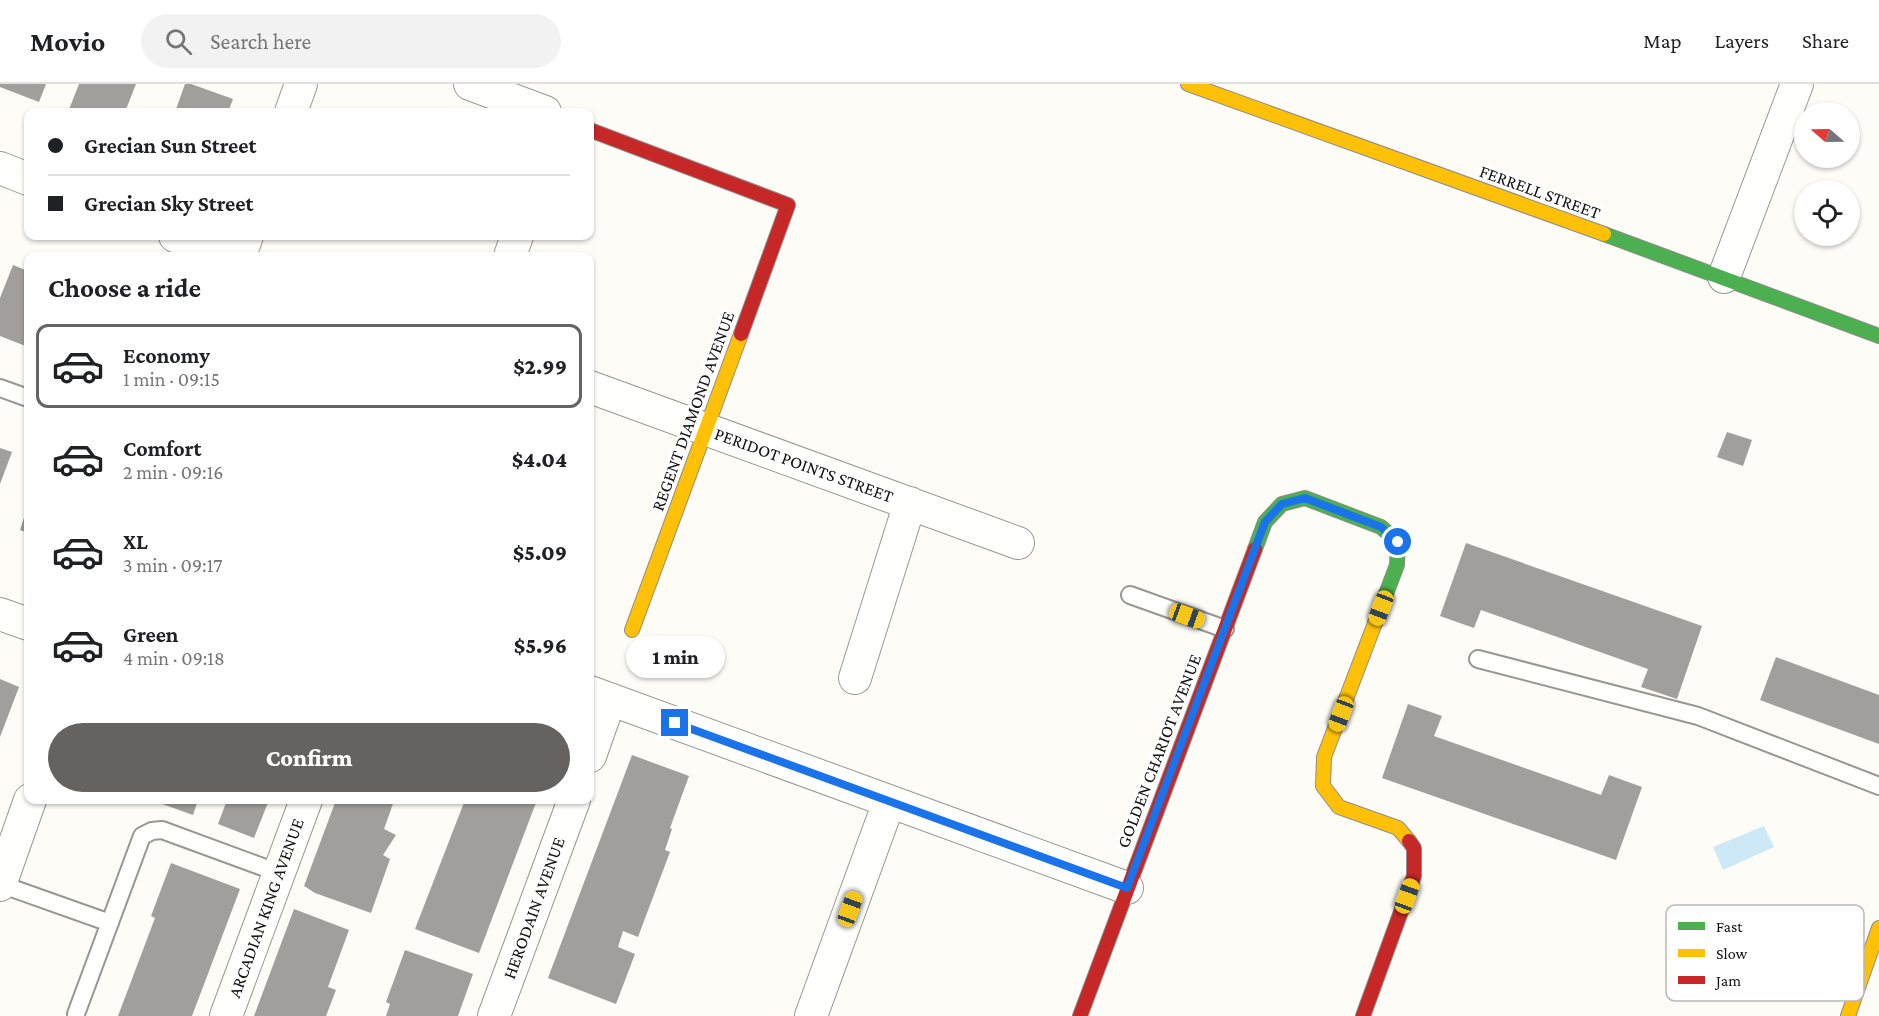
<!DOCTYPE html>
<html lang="en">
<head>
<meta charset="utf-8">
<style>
	body { margin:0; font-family:"Crimson Pro",serif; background:#f2f2f2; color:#202124; height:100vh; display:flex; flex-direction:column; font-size:22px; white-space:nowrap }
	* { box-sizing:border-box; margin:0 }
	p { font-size:20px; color:#757577 }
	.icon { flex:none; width:33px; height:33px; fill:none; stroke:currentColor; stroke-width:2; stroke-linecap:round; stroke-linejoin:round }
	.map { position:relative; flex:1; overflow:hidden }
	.side { position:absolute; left:24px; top:168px; width:570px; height:552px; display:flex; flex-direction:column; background:#fff; border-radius:12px; box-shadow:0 2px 4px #0004 }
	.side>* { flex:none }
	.hud { position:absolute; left:24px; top:24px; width:570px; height:132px; border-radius:12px; box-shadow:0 2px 4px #0004; display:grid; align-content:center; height:132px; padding:0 24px; background:#fff }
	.needle { width:39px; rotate:290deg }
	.controls { position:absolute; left:1794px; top:18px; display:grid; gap:12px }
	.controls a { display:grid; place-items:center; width:66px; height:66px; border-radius:50%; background:#fff; box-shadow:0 2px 4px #0004; font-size:30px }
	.end { position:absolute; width:27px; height:27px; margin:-14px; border:8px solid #1a73e8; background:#fff; box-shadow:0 0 0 3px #fff }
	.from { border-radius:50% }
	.bubble { position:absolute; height:42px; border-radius:21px; background:#fff; box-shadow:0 2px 4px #0004; font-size:20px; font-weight:800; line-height:42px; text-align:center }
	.car { position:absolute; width:18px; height:36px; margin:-18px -9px; border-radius:8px; box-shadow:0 0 4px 2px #0007; background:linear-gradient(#f5c518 24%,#345 0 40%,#f5c518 0 76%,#345 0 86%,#f5c518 0) }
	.hud b { display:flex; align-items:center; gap:21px; height:57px; font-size:22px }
	.hud b+b { border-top:2px solid #e0e0e0 }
	.hud i { width:15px; height:15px; background:#202124 }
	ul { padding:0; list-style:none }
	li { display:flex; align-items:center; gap:18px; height:84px; margin:0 12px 9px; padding:0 12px; border:3px solid transparent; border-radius:12px }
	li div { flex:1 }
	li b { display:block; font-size:22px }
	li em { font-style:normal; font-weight:800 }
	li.selected { border-color:#646362 }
	li>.icon { width:54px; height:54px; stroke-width:1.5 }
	h2 { padding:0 24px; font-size:27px; line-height:72px }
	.button { display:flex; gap:12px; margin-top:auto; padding:12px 24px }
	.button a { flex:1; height:69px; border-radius:36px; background:#646362; color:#fff; font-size:24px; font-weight:800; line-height:69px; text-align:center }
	header { display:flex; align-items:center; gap:36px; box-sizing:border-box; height:84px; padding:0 30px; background:#fff; border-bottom:2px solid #e0e0e0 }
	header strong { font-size:28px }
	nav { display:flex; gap:33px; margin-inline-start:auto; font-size:21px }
	.search { width:420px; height:54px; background:#f2f2f2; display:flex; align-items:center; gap:15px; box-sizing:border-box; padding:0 21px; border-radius:33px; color:#757577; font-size:22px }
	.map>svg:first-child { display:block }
</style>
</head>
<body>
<header>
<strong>Movio</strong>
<div class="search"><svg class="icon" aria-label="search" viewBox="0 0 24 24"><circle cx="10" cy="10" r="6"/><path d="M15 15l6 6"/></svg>Search here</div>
<nav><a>Map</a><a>Layers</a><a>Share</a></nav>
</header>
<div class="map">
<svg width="1879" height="932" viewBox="0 0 1879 932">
	<rect width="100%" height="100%" fill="#fdfcf7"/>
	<!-- water -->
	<path fill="#cde8f7" d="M1764 742 1774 763 1723 786 1713 763Z"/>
	<!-- building -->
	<path fill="#a19f9c" d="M0 0H46L39 18 0 3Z
		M79 0H136L125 28H68Z
		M185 0H191L233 15 228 28H175Z
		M13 181 28 187V263L0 252V214Z
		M1727 348 1752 356 1743 382 1717 373Z
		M0 364 12 368 0 400Z
		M28 421V449L20 446Z
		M1466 459 1702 542 1677 615 1641 603 1648 585 1481 526 1474 544 1440 532Z
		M1776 573 1879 611V660L1760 616Z
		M0 595 19 603 0 653Z
		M1408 620 1442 632 1434 652 1601 711 1609 691 1642 703 1616 776 1382 694Z
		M632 671 689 692 670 744 672 745 665 766 670 768 638 853 623 847 618 863 635 870 616 920 548 894Z
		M151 716H198L193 731Z
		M227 716H269L254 754 218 740Z
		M336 716H401L400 718 394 717 384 745 396 751 383 771 390 775 371 829 315 809 304 802Z
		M465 716H537L479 869 415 845Z
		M171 779 240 805 192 932H118L155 834 151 832Z
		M294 825 349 846 328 903 336 906 326 932H254Z
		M405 866 473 890 458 932H386L390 920 386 918Z"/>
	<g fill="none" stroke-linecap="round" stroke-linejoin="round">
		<defs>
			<path id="lane" d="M0 304 28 314
				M1130 511 1225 545
				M1478 575 1698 632 1879 702
				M0 800 110 839
				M76 930 142 752 152 747 162 746 279 789"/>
			<path id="street" d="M470 0 545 28
				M291 28 301 0
				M0 84 28 95
				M175 152 229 172
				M240 172 247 152
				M510 172 517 152
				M1724 193 1797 0
				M590 303 1018 459
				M0 530 28 540
				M855 594 910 419
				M590 608 1127 804
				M590 672 610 615
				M0 801 30 716
				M226 932 306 716
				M494 932 574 716
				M811 932 889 718"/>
			<path id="fast" d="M1604 150 1879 252
				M1255 465 1265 438 1282 420 1305 414 1381 443 1398 458 1397 481 1375 539"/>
			<path id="slow" d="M1188 0 1604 150
				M1375 539 1324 673 1323 702 1339 723 1398 744 1409 757
				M632 546 741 250
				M1848 932 1879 844"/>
			<path id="jam" d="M590 46 788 121 741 250
				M1080 932 1255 465
				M1363 932 1414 792V764L1409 757"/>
		</defs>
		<!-- lane casing -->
		<use href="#lane" stroke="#979795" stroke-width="20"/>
		<!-- street casing -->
		<use href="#street" stroke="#979795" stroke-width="34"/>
		<!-- fast casing -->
		<use href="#fast" stroke="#8e8d8b" stroke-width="16"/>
		<!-- slow casing -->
		<use href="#slow" stroke="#8e8d8b" stroke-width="16"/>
		<!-- jam casing -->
		<use href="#jam" stroke="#8e8d8b" stroke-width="16"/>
		<!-- lane -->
		<use href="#lane" stroke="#fffffe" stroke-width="16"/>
		<!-- street -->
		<use href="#street" stroke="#fffffe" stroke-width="32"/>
		<!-- fast -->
		<use href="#fast" stroke="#4caf50" stroke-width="14"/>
		<!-- slow -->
		<use href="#slow" stroke="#ffc107" stroke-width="14"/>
		<!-- jam -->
		<use href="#jam" stroke="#c62828" stroke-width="14"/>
	</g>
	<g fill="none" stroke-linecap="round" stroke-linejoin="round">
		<!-- route -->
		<path stroke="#1a73e8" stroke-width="8" d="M675 639 1127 804 1265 438 1282 420 1305 414 1381 443 1398 458"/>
	</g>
	<g text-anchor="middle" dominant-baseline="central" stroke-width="6" stroke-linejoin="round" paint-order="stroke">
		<!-- street labels -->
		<g font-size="18" fill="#111" stroke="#fff">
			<text transform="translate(1540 108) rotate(20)">FERRELL STREET</text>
			<text transform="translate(693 327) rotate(-70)">REGENT DIAMOND AVENUE</text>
			<text transform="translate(804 381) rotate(20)">PERIDOT POINTS STREET</text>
			<text transform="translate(1159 667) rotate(-69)">GOLDEN CHARIOT AVENUE</text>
			<text transform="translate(266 824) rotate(-70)">ARCADIAN KING AVENUE</text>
			<text transform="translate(534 824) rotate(-70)">HERODAIN AVENUE</text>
		</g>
	</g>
	<!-- legend -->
	<rect x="1666" y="821" width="198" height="96" rx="9" fill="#fff" stroke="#b8b8b8" stroke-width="1.5"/>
	<rect x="1678" y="838" width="27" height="8" fill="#4caf50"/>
	<rect x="1678" y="865" width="27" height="8" fill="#ffc107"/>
	<rect x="1678" y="892" width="27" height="8" fill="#c62828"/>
	<g font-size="16" fill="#111">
		<text x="1716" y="848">Fast</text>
		<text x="1716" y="875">Slow</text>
		<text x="1716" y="902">Jam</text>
	</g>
</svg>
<div class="controls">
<a><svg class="needle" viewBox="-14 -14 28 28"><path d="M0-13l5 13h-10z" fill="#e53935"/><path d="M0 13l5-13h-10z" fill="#757577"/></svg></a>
<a><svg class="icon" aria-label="locate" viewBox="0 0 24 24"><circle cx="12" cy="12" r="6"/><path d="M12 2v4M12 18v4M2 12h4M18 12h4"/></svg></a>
</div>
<i class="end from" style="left:1398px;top:458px"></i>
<i class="end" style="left:675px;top:639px"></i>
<div class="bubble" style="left:626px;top:552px;width:99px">1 min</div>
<i class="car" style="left:1381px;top:524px;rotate:201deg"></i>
<i class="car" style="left:1187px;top:532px;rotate:110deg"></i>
<i class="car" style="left:1341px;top:630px;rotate:201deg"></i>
<i class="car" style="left:1407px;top:812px;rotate:20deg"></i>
<i class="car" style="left:850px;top:825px;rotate:20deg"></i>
<div class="hud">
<b><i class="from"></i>Grecian Sun Street</b>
<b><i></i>Grecian Sky Street</b>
</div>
<section class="side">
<h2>Choose a ride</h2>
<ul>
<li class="selected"><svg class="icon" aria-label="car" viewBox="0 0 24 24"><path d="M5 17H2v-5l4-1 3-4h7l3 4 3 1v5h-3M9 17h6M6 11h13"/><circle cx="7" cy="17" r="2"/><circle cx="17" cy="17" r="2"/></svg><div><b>Economy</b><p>1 min · 09:15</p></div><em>$2.99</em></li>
<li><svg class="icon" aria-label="car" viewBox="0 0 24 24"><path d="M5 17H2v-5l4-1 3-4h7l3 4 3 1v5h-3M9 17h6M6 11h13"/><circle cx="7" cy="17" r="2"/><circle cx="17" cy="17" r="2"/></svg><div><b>Comfort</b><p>2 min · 09:16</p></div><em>$4.04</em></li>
<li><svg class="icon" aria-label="car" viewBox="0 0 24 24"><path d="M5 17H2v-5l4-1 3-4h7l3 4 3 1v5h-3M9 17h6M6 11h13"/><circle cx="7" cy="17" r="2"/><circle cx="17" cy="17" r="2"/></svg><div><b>XL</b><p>3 min · 09:17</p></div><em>$5.09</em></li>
<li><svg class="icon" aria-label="car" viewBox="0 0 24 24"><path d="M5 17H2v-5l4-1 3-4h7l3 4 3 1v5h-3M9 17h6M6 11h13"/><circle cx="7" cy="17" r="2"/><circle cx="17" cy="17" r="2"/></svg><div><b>Green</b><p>4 min · 09:18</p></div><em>$5.96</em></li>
</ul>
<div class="button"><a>Confirm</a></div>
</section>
</div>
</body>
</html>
